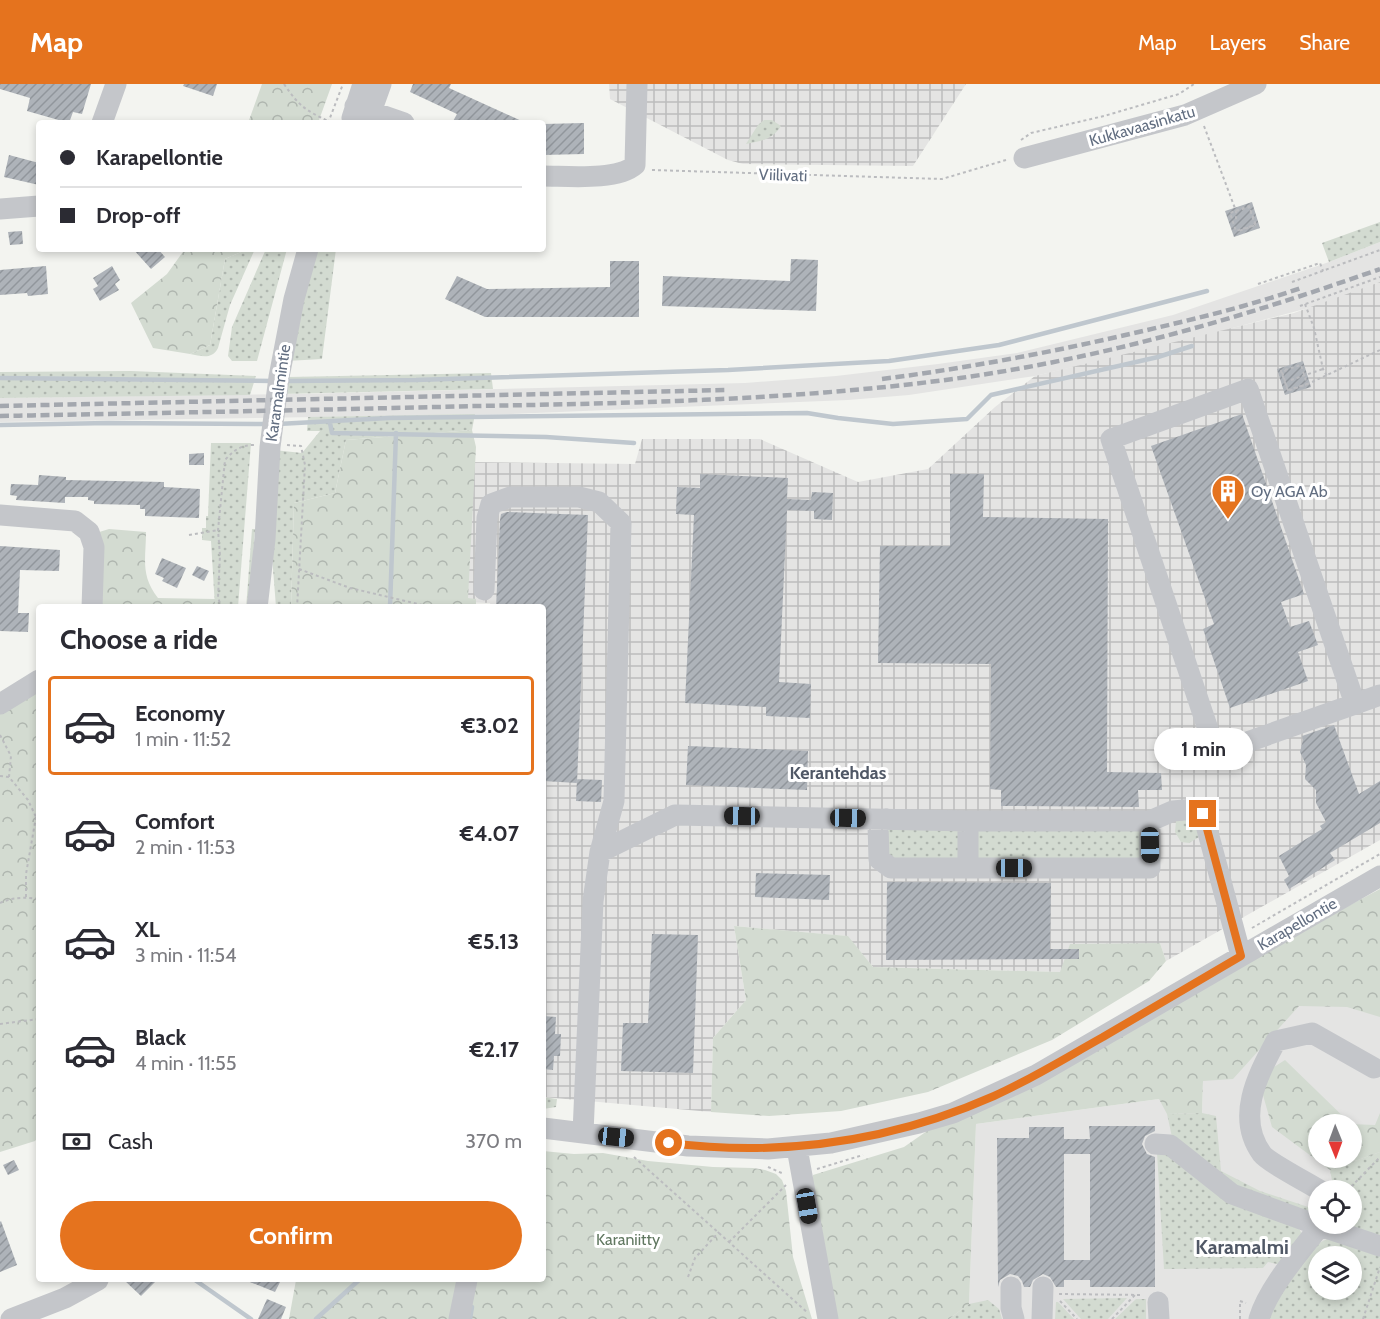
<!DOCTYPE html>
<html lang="en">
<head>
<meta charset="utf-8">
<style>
	body { margin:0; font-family:Cabin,sans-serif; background:#f2f2f3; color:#2b2b33; height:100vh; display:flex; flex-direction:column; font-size:22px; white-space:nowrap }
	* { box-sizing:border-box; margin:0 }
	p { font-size:20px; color:#7c7c81 }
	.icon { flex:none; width:33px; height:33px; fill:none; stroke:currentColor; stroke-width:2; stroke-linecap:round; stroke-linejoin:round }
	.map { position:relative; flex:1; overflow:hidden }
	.details { position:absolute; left:36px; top:520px; width:510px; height:678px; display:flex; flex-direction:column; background:#fff; border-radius:6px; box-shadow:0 3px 9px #0003 }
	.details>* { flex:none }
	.guide { position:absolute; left:36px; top:36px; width:510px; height:132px; border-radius:6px; box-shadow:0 3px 9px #0003; display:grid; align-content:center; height:132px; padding:0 24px; background:#fff }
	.needle { width:39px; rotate:179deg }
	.buttons { position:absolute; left:1308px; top:1030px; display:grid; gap:12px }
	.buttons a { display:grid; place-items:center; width:54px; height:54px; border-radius:50%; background:#fff; box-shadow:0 3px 9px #0003; font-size:30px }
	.end { position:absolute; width:27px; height:27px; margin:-14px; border:8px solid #e5731e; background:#fff; box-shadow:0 0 0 3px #fff }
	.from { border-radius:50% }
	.bubble { position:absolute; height:42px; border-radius:21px; background:#fff; box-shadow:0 3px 9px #0003; font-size:20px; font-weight:700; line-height:42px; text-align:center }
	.car { position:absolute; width:18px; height:36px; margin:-18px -9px; border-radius:8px; box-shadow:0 0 4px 2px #0007; background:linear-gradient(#222 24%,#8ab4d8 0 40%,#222 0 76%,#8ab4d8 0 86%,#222 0) }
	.guide b { display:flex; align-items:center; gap:21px; height:57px; font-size:22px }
	.guide b+b { border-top:2px solid #e1e1e2 }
	.guide i { width:15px; height:15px; background:#2b2b33 }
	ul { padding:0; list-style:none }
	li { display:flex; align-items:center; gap:18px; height:99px; margin:0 12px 9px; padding:0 12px; border:3px solid transparent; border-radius:6px }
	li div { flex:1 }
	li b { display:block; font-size:22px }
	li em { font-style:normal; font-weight:700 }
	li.current { border-color:#e5731e }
	li>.icon { width:54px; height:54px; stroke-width:1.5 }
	h2 { padding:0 24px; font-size:27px; line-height:72px }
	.pay { display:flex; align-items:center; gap:15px; height:66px; padding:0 24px; font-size:22px }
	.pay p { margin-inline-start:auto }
	.cta { display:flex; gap:12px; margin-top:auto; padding:12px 24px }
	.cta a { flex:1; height:69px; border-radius:36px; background:#e5731e; color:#fff; font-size:24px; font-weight:700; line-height:69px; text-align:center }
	header { display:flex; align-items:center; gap:36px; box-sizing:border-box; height:84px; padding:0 30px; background:#e5731e; color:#fff }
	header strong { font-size:28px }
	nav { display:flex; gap:33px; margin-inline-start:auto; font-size:21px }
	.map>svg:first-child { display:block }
</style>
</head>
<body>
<header>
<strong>Map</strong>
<nav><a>Map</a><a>Layers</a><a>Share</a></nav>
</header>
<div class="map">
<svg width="1380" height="1235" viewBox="0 0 1380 1235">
	<defs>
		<pattern id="industrial-grid" width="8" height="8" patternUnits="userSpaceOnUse" patternTransform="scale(1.5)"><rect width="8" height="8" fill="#e4e4e3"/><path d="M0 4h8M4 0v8" fill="none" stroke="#bcbdbd"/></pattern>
		<pattern id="grass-dots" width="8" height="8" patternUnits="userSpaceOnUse" patternTransform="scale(1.5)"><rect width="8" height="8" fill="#d3dbd1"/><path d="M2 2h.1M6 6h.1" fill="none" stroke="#afb6af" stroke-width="1.8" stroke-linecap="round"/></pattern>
		<pattern id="forest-crowns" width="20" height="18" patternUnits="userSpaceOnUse" patternTransform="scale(1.5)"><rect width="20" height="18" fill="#d3dbd1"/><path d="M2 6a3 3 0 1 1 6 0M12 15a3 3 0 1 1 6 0" fill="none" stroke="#afb6af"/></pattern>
		<pattern id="building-hatch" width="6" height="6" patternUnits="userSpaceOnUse" patternTransform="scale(1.5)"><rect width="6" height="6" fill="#aeb3b9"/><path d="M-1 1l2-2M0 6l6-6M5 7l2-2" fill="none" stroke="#91969c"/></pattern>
	</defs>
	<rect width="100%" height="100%" fill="#f3f4f0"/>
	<!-- built -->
	<path fill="#e4e4e3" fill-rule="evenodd" d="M1380 158V198L1327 219 1184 257 1035 292 909 311 848 316 511 330 0 338V314L297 310 745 299 836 292 938 280 1017 269 1173 231 1329 178Z
		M1300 879 1380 905V1235H949L969 1219 976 1040 1159 1015 1202 1029 1203 997ZM1318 1041H1352V1074H1318ZM1318 1107H1352V1140H1318ZM1318 1173H1352V1206H1318Z"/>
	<!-- industrial -->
	<path fill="url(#industrial-grid)" d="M609 0H966L913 82 743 80 728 76 610 15Z
		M1380 198V756L1166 877 1160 859 1060 888 873 883 847 852 734 842 746 916 713 954 711 1028 543 1013V524L491 523 490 519 466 518 470 378 635 380 642 355H760L858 398 928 385 995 323 1035 292 1294 229Z"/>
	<!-- grass -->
	<path fill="url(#grass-dots)" fill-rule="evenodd" d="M764 36H772L781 42C772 56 761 57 746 60L758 41Z
		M1380 138V158L1329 178 1322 159Z
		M248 165H255L230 221 218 264C212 276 201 272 190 270L210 261 225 175Z
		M266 165H287L257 277H232L228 272 232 243Z
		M314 165H336L322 275 287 277Z
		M131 287 256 292 250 311 0 314V288Z
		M491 289 493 305 281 310 288 293Z
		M475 330 472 346 346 356 335 409 294 419 291 523H276L271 459 274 366 302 369 320 347H307L308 333Z
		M211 359H251L238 523H215L211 457 202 456V444H206V432H208Z
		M252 445H255L250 523 246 524Z
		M1192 735 1198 739 1201 752 1189 759 1181 758 1175 748 1176 737Z
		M887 742 964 743 963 775 887 774Z
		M975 744 1147 745V777L975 776Z
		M543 1013 557 1015 556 1023 543 1025Z
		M1202 1029 1216 1032 1221 1087 1260 1107 1317 1126 1316 1131 1234 1105 1172 1053 1167 1030Z
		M1380 1068V1154L1339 1140H1352V1107H1334L1330 1086Z
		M1157 1069H1169L1298 1142 1303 1153 1282 1181 1268 1178 1263 1184 1164 1185Z
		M1333 1152 1380 1168V1235H1266L1271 1224 1315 1161ZM1318 1173H1352V1206H1318Z
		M1127 1214 1108 1235H1081L1063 1215Z
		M1136 1215H1146V1235H1115Z
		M988 1216 999 1225 1002 1235H949L969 1220Z
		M1056 1218H1058L1074 1235H1055Z"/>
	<!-- forest -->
	<path fill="url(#forest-crowns)" fill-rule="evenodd" d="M262 0H332L318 39H248Z
		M185 165H248L225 175 210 261 190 270 153 264 131 219 167 190Z
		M472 346 476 363 468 514 476 515V523H291L294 419 335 409 346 356Z
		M109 445 146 448C146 475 140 491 158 514L215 515V523H99L96 449Z
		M39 605V1052L35 1057 0 1068V629Z
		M1380 805V933L1347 923 1299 922 1233 995 1203 997 1202 1029 1167 1030 1159 1015 976 1040 969 1220 949 1235H835L811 1104 813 1091 904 1063 927 1047Z
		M734 842 848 852 873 883 1060 888 1070 860 1160 859 1166 877 1149 897 1052 956 928 1008 841 1027 769 1032 711 1028 713 954 746 916Z
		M1285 976 1351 1040 1375 1041 1380 1029V1068L1330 1086 1272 1043 1261 1004 1269 986ZM1318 1041H1352V1074H1318Z
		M543 1067 574 1070 603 1069 648 1077 713 1083 753 1084 765 1086 776 1090 782 1096 786 1107 793 1173 812 1235H289L296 1196H543Z"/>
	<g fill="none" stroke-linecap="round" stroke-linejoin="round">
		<!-- stream -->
		<path stroke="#bfc7ce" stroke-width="4.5" d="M0 294 274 297
			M286 297 416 296 728 286 889 277 999 261 1207 207
			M330 339 332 349 546 353 634 359
			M278 340 389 334 807 329 838 334 893 340 967 335 991 311 1158 273 1192 262
			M0 341 108 339 267 340
			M390 524 396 349
			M195 1196 251 1235
			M316 1235 359 1196
			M470 1235 472 1223"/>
	</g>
	<!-- building -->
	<path fill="url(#building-hatch)" fill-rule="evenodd" d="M0 0H91L82 30 73 28 69 39 27 27 30 14 0 5Z
		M184 0H217L213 12 183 2Z
		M413 0H451L449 4 526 39H452L457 30 410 8Z
		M584 39V70L543 71V40Z
		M9 71 39 79V101L4 93Z
		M1252 118 1260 144 1234 153 1225 127Z
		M22 147 23 160 10 161 8 148Z
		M133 165H158L165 173 151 185Z
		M791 175 818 176 816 227 662 222 663 192 790 197Z
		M610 177H639V233H485L445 215 457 192 487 205 610 203Z
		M46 182 48 210 28 212 27 209 0 211V186Z
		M112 182 120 196 115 200 119 206 100 217 93 205 98 202 93 194Z
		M1303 277 1311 303 1285 311 1277 285Z
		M1242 330 1304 510 1281 518 1290 543 1309 537 1318 561 1298 568 1308 597 1230 624 1203 545 1214 540 1151 362Z
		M204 369V381H189V370Z
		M700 390 788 394 787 415 811 416 812 408 833 409 832 436 814 435V427L787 426 779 598 811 600 810 634 766 632V623L685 619 694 431 676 430 677 403 700 404Z
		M950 390H984L983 433 1108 435 1107 688 1161 689 1162 706H1138L1139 723 1001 722V706L990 705 991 580 878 579 880 462H950Z
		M39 391 66 393V396L164 398V403L200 405 199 434 145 432V425H140V421L94 420V417L88 416V413H65V419L16 416 17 412 10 411 11 400 38 401Z
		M507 428 588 431 577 699 543 697V524H496L500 436 501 430Z
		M0 462 60 466 59 487 20 486 18 529H29L28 548 0 547Z
		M162 474 186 484 177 504 162 497 164 494 155 490Z
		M197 482 209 487 204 497 192 491Z
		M1334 641 1359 710 1380 697V739L1330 769 1335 776 1289 805 1284 796 1289 792 1279 772 1322 745 1320 742 1326 738 1316 719V706L1305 695 1306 681 1300 668 1303 656 1302 652Z
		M688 662 808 667 807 706 686 701Z
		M577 695 602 696 601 718 576 717Z
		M756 789 830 791 829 816 755 813Z
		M887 798 1051 799 1050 865H1079V875L886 876Z
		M652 850 698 851 693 989 621 987 623 939H648Z
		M543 932 556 933 555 950H561L560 972H554L553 986 543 985Z
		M1089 1042H1155V1047L1145 1052 1142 1060 1147 1070 1155 1073V1203H1090V1196H1064V1203H1056L1050 1193 1043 1190 1033 1196 1030 1203H1024L1022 1197 1018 1192 1010 1190 1000 1196 998 1203 997 1054H1029V1043H1064V1055H1090ZM1064 1070H1090V1176H1064Z
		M14 1076 19 1086 8 1091 3 1081Z
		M1 1137 17 1181 0 1188V1138Z
		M124 1196H157L141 1212Z
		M245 1196H281L275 1208Z
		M267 1215 286 1223 281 1235H258Z"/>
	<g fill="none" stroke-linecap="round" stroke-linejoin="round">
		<!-- path -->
		<path stroke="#bbbcbf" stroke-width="2" stroke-dasharray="3 3" stroke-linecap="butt" d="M284 0C299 22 305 26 328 37
			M328 39 343 0
			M1204 42 1236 127V137
			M1021 56 1031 49 1104 32 1179 10 1194 0
			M652 86 942 95 1006 76
			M1236 127 1249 123 1255 141 1236 147 1230 129 1249 122 1256 141 1239 147
			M1292 198 1380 166
			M1258 200 1320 179 1323 187
			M1305 220 1314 244 1323 285 1327 292
			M1300 222 1380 193
			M1287 286 1282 288 1288 306 1307 300 1301 281 1281 287 1288 307 1310 299 1380 266
			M1291 296 1323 285
			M287 361 301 362 305 381 297 524
			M189 451 218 446
			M299 485 350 504 435 524
			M222 524 218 514 220 471 218 446 225 376C234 366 241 361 254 361
			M0 651 11 672 9 693
			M0 692 9 693 28 716 36 733 39 736
			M26 813V790L36 733
			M0 819C13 813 25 813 39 815
			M1252 844 1380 770
			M0 940 39 935
			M634 1073 808 1229
			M768 1083 784 1090
			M817 1085 863 1071
			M1347 1107 1380 1073
			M729 1158 786 1101
			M688 1193 695 1174 719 1148
			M1059 1210 1143 1211
			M1060 1217 1077 1235
			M1112 1235 1135 1211
			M1240 1235V1217L1246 1219
			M1363 1235 1380 1183"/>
		<!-- minor -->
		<path stroke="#c4c6ca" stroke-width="21" d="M355 22 404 39
			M352 34 363 0
			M364 38 371 28 381 0
			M102 39 116 0
			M1024 74 1185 31 1256 0
			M543 92C567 92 617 97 635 81L637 0
			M0 125 39 122
			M0 431 75 437 89 448 94 463 92 524
			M484 506 487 434 491 420 510 413H579L599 418 621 439 614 717 600 768 593 817 583 1049
			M257 524 265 455 270 363 279 293 294 215 308 165
			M0 620 39 596
			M1355 620 1216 669 1111 355 1248 305 1355 620 1380 611
			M886 735 878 741 879 775 891 784H1150V737
			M968 737V784
			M600 768 675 731 968 737H1150L1173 727 1195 725 1203 730 1241 872
			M543 1044 688 1062 768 1065 831 1059 919 1039 953 1029 1036 991 1380 792
			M1155 1060 1170 1061 1232 1110 1320 1142 1321 1140
			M797 1064 828 1235
			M1321 1107C1310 1100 1268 1078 1262 1070 1235 1033 1258 991 1276 957L1312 949 1374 984
			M1011 1203V1224L1014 1235
			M1158 1218 1159 1235
			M11 1235 65 1214 98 1196
			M459 1235 467 1196
			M1042 1235 1043 1203
			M1259 1235C1268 1204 1300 1168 1320 1142L1380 1162"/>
		<!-- rail -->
		<path stroke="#a3a7ae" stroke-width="4.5" stroke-dasharray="9 4.5" stroke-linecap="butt" d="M882 295C976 283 1068 265 1160 243 1207 232 1255 220 1301 204
			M0 322 727 306
			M0 332C159 329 318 326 477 322 638 319 800 316 960 294 1104 274 1244 233 1380 185"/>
	</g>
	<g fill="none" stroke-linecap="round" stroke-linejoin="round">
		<!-- route -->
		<path stroke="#e5731e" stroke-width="8" d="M669 1059C782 1073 890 1058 994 1012 1032 995 1067 973 1103 953 1149 926 1195 899 1241 872L1203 730"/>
	</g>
	<!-- icons -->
	<defs>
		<symbol id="building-pin" viewBox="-11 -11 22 30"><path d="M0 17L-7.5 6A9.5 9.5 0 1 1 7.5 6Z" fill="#e5731e" stroke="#fff"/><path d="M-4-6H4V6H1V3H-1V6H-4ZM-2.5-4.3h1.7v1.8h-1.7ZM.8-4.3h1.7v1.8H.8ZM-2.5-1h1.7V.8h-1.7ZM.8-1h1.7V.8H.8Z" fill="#fff"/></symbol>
	</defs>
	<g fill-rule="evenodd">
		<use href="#building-pin" x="1209" y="388" width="38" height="52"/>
	</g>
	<g text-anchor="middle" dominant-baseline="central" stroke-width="6" stroke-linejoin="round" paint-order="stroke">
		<!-- street labels -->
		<g font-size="16" fill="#626e81" stroke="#fff">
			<text transform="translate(1142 42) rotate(-16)">Kukkavaasinkatu</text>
			<text transform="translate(783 91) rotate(2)">Viilivati</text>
			<text transform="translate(278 309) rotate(-82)">Karamalmintie</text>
			<text transform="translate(1297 840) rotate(-30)">Karapellontie</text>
		</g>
		<!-- poi labels -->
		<g font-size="16" fill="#626e81" stroke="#fff" text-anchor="start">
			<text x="1251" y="407">Oy AGA Ab</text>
		</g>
		<!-- park labels -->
		<g font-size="16" fill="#617861" stroke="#fff">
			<text x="628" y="1155">Karaniitty</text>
		</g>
		<!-- neighbourhood labels -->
		<g font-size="18" font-weight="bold" fill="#505866" stroke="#fff">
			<text x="838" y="689">Kerantehdas</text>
		</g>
		<!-- quarter labels -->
		<g font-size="20" font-weight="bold" fill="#505866" stroke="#fff">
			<text x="1242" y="1163">Karamalmi</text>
		</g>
	</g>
</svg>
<div class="buttons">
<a><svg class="needle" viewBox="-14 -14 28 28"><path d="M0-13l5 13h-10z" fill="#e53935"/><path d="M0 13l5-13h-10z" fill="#7c7c81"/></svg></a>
<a><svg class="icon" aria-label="locate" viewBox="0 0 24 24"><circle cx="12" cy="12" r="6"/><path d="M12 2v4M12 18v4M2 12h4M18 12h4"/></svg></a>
<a><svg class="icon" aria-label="layers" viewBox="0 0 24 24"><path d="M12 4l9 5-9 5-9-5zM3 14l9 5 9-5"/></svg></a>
</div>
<i class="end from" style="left:669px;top:1059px"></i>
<i class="end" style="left:1203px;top:730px"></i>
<div class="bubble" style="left:1154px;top:644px;width:99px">1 min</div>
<i class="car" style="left:742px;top:732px;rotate:271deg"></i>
<i class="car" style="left:848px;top:734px;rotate:91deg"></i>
<i class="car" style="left:1150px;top:761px;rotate:179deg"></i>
<i class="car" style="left:1014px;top:784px;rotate:90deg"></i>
<i class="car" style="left:616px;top:1053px;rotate:96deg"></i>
<i class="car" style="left:807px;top:1122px;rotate:170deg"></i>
<div class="guide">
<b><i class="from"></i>Karapellontie</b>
<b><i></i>Drop-off</b>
</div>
<section class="details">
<h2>Choose a ride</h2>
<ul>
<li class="current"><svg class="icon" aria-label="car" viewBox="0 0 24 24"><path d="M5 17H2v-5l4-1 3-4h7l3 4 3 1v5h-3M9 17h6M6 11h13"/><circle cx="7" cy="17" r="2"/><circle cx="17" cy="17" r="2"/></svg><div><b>Economy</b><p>1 min · 11:52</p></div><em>€3.02</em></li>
<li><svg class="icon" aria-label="car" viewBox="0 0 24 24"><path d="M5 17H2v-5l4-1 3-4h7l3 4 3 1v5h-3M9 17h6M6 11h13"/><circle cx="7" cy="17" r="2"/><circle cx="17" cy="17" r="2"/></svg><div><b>Comfort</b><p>2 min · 11:53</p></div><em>€4.07</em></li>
<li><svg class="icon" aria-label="car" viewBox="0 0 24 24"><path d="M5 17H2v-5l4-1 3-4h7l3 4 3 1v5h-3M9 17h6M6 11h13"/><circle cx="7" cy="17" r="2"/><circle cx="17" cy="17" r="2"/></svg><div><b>XL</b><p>3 min · 11:54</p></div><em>€5.13</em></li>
<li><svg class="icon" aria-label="car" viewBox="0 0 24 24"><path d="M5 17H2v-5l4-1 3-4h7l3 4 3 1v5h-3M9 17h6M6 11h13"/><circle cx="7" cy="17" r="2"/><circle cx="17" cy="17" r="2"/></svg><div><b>Black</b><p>4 min · 11:55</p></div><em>€2.17</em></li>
</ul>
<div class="pay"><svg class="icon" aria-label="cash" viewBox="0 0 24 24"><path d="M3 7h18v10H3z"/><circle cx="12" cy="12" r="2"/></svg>Cash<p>370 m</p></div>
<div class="cta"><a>Confirm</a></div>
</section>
</div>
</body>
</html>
